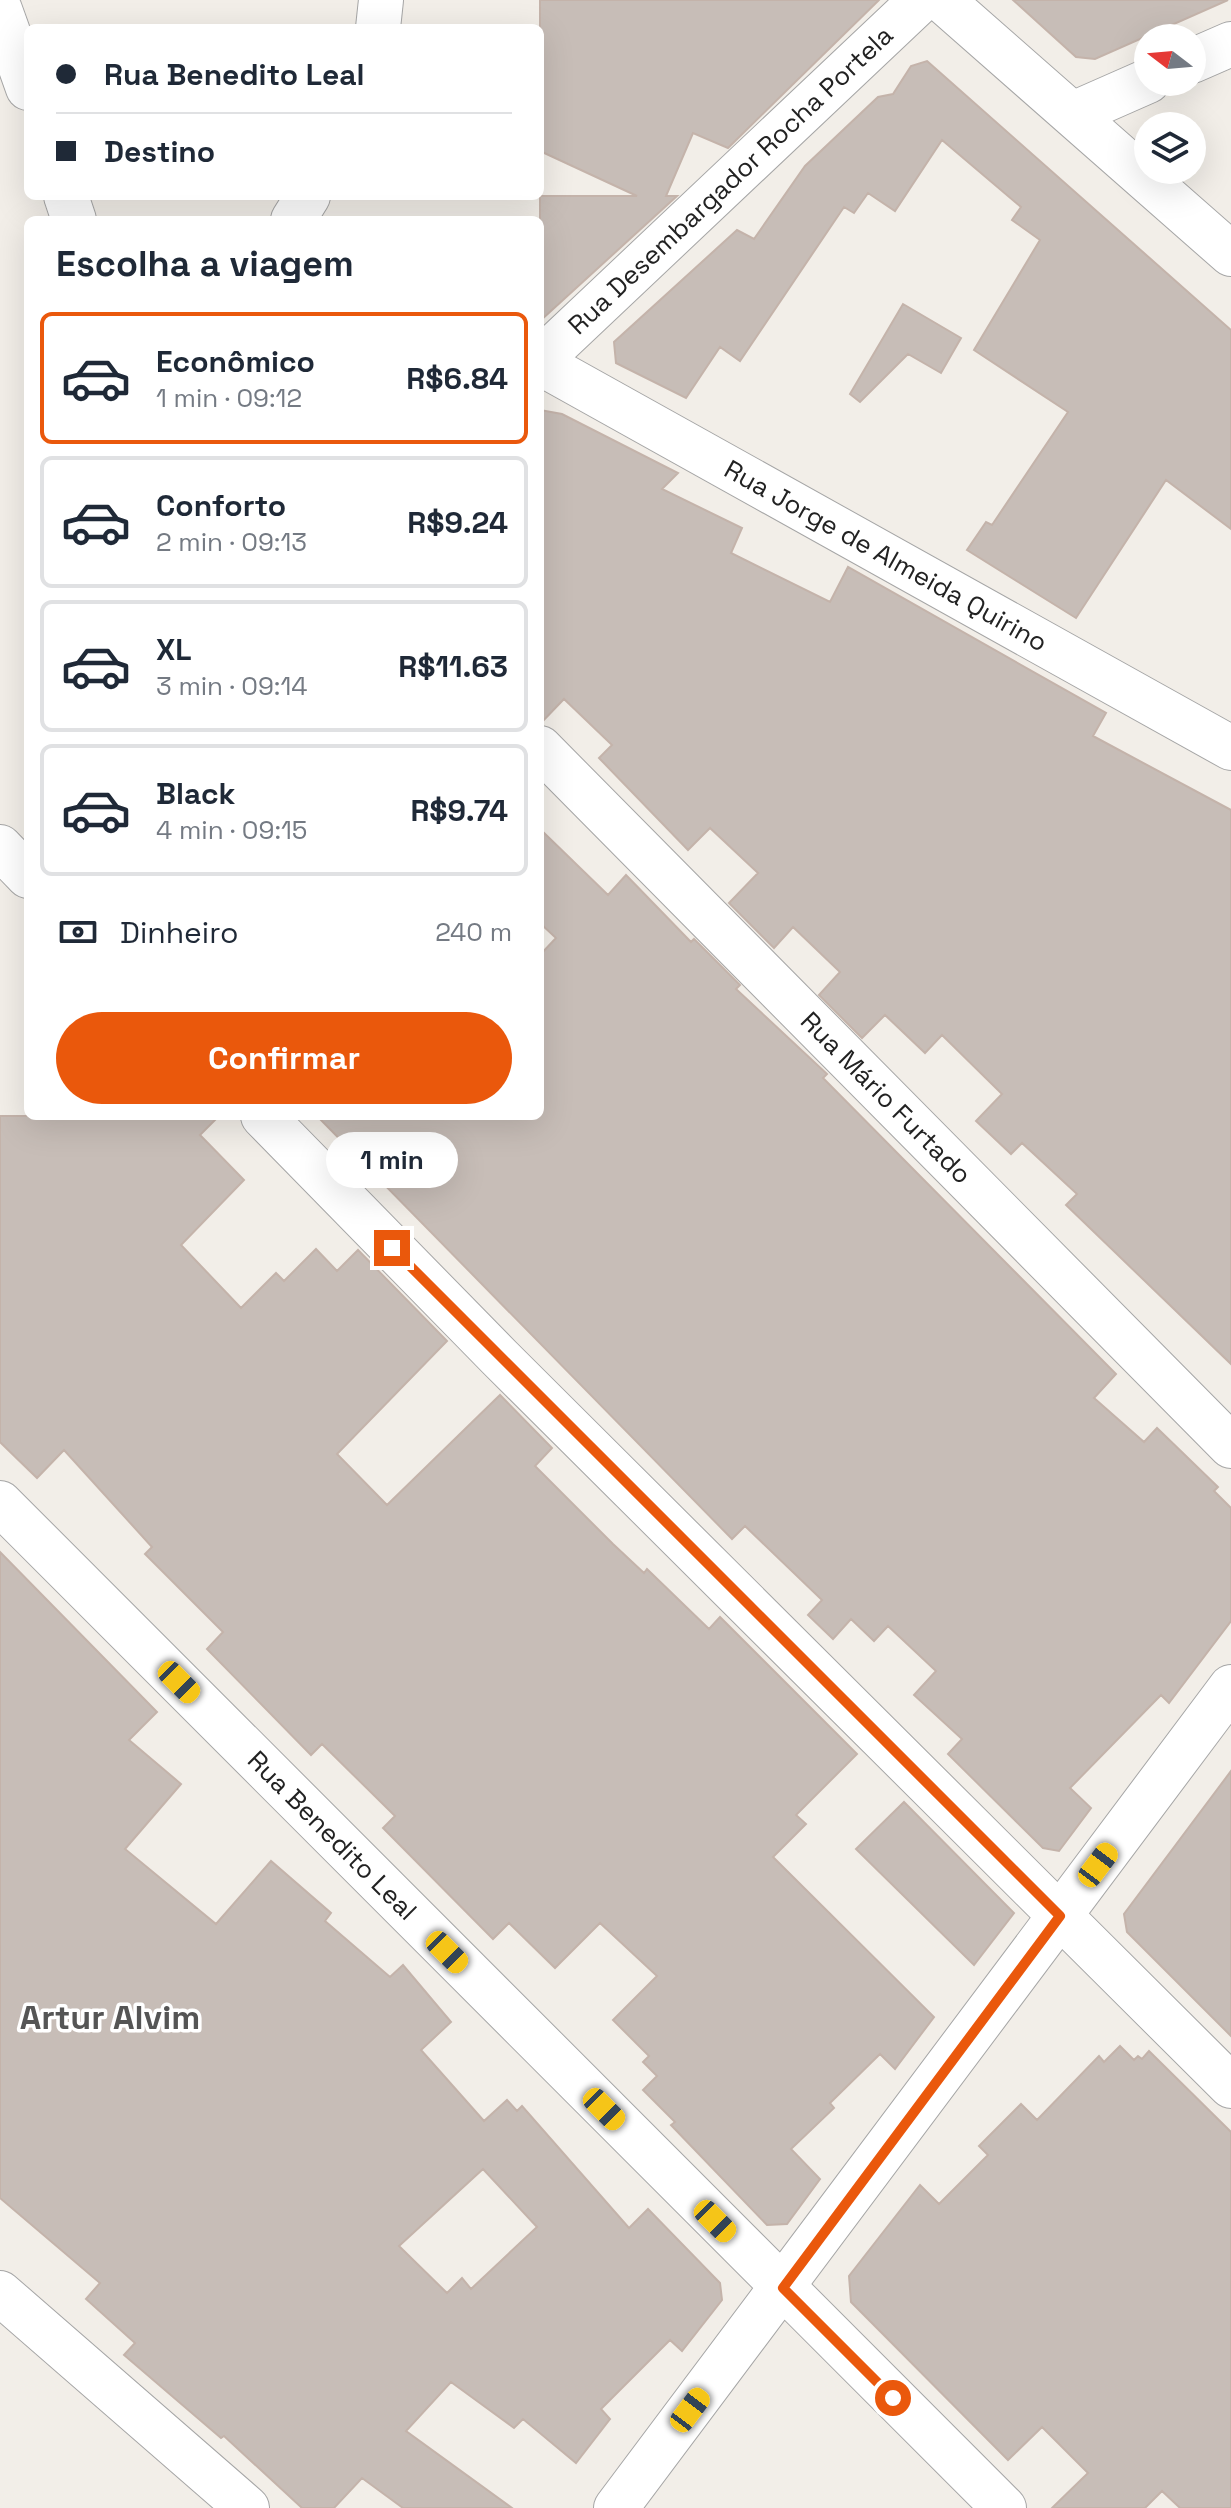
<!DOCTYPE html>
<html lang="pt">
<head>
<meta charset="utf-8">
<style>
	body { margin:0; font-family:"Space Grotesk",sans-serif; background:#f2f2f3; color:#1f2937; height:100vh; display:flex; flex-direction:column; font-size:30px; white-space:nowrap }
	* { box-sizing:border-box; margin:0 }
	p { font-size:26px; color:#747a83 }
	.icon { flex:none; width:44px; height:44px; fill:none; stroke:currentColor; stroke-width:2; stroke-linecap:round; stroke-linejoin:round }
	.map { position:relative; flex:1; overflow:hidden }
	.details { position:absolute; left:24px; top:216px; width:520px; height:904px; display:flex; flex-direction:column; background:#fff; border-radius:12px; box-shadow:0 8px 32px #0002 }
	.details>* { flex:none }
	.hud { position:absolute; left:24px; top:24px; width:520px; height:176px; border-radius:12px; box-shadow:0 8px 32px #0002; display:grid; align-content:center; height:176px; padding:0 32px; background:#fff }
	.needle { width:52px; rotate:286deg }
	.fabs { position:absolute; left:1134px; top:24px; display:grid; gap:16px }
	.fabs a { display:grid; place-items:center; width:72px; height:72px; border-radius:50%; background:#fff; box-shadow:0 8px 32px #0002; font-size:40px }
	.end { position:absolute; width:36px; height:36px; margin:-18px; border:10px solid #ea580c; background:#fff; box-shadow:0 0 0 4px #fff }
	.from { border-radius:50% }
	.bubble { position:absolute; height:56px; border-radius:28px; background:#fff; box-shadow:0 8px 32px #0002; font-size:26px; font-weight:700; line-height:56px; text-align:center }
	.car { position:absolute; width:24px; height:48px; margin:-24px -12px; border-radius:10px; box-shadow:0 0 6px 2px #0007; background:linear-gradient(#f5c518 24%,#345 0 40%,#f5c518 0 76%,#345 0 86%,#f5c518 0) }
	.hud b { display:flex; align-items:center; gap:28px; height:76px; font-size:30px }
	.hud b+b { border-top:2px solid #e0e1e3 }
	.hud i { width:20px; height:20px; background:#1f2937 }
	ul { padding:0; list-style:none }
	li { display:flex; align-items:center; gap:24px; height:132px; margin:0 16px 12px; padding:0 16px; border:4px solid #e0e1e3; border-radius:12px }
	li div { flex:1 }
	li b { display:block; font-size:30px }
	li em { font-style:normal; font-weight:700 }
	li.on { border-color:#ea580c }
	li>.icon { width:72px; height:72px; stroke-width:1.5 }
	h2 { padding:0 32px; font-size:36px; line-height:96px }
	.pay { display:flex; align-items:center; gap:20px; height:88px; padding:0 32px; font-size:30px }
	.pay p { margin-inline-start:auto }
	.action { display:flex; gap:16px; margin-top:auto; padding:16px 32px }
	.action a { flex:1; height:92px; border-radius:48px; background:#ea580c; color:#fff; font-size:32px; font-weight:700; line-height:92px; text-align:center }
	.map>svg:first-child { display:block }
</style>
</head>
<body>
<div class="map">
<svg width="1231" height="2508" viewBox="0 0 1231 2508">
	<rect width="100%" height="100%" fill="#f2eee8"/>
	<!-- building -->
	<path fill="#c7bdb7" stroke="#c4b3aa" stroke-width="2" fill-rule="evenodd" d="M540 0H879L728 148 693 133 666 196H677L540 321V196H637L540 151Z
		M1013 0H1228L1095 59 1076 57Z
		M927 61 1231 330V529L1166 480 1076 618 967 550 986 522 992 525 1068 412 974 350 1040 240 1012 220 1021 207 942 140 895 211 868 193 854 213 844 207 740 361 720 347 686 398 616 363 614 342 737 230 754 239 805 166 878 97 893 94 911 66Z
		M903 304 961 338 941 373 908 354 860 402 850 394Z
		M540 410 562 414 678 473 662 489 742 528 731 553 830 602 848 567 1106 713 1093 736 1231 810V1364L1066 1205 1077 1194 1022 1143 1011 1154 976 1121 1002 1094 942 1035 925 1053 885 1015 862 1038 819 995 840 972 793 927 774 948 729 903 758 873 710 828 688 850 599 758 612 745 564 699 540 724Z
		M540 829 608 895 626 875 691 942 694 939 740 985 736 989 827 1074 823 1078 1116 1374 1094 1398 1144 1442 1157 1428 1218 1487 1214 1491 1231 1508V1621L1169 1703 1161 1695 1070 1788 1091 1808 1059 1851 1043 1848 948 1754 962 1739 914 1695 936 1671 888 1626 874 1641 851 1619 833 1639 808 1615 822 1600 745 1526 732 1539 317 1116H540V955L556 938 540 923Z
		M0 1116H219L200 1135 244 1180 181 1245 241 1308 276 1273 284 1281 316 1249 337 1271 358 1250 447 1341 337 1454 387 1505 500 1395 552 1448 535 1466 613 1544 644 1573 647 1569 709 1629 720 1617 857 1754 796 1815 806 1824 773 1857 934 2017 895 2069 880 2054 830 2103 834 2108 791 2149 820 2179 787 2224 767 2225 671 2125 675 2122 643 2090 657 2076 643 2062 649 2056 613 2020 657 1976 600 1923 555 1968 509 1923 493 1939 383 1828 395 1816 322 1744 311 1755 207 1649 223 1632 145 1554 152 1547 64 1450 37 1478 0 1442Z
		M0 1552 157 1712 129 1740 181 1784 125 1849 216 1924 271 1861 331 1913 325 1921 390 1977 403 1965 451 2022 421 2050 484 2121 507 2100 517 2111 522 2106 629 2228 648 2209 720 2283 722 2300 682 2351 670 2340 601 2409 610 2419 576 2463 523 2419 514 2428 451 2382 406 2431 512 2508H403L362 2478 334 2508H302L224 2436 221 2438 124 2355 135 2343 86 2299 100 2283 0 2198ZM483 2169 537 2227 471 2289 462 2278 447 2293 399 2246Z
		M1231 1771V2036L1127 1932 1124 1914Z
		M904 1802 1014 1913 974 1965 856 1849Z
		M1120 2046 1134 2060 1138 2056 1142 2059 1149 2051 1231 2132V2508H1180L1162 2491 1145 2508H1052L1088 2473 1042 2427 1008 2460 851 2302 849 2276 920 2185 939 2204 988 2155 979 2146 1021 2104 1037 2120 1099 2056 1104 2062Z"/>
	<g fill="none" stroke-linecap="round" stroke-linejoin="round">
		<defs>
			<g id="minor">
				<path d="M942 0 1231 254"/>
				<path d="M0 10 28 88"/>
				<path d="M378 28 381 0"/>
				<path d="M1192 61 1231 44"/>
				<path d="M1073 114 1148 81"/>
				<path d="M66 196 74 220"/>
				<path d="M293 220 308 196"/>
				<path id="s1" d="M540 360 921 0"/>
				<path id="s2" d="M540 363 1231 748"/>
				<path id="s3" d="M540 748 1231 1446"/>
				<path d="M0 847 28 876"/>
				<path d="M263 1116 500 1358 1231 2086"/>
				<path id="s4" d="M0 1503 1004 2508"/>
				<path d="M0 2293 247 2508"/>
				<path d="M616 2508 1231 1687"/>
			</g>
		</defs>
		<!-- minor casing -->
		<use href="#minor" stroke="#a6a6a6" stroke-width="46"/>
		<!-- minor -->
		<use href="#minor" stroke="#fff" stroke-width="44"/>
	</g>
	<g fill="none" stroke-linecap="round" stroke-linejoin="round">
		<!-- route -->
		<path stroke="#ea580c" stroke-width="10" d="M392 1248 1060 1916 783 2288 893 2398"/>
	</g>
	<g text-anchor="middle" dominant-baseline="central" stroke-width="7" stroke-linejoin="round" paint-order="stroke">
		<!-- street labels -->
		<g font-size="26" fill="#222" stroke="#fff">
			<text stroke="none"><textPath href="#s1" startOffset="262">Rua Desembargador Rocha Portela</textPath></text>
			<text stroke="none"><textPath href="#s2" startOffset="396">Rua Jorge de Almeida Quirino</textPath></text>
			<text stroke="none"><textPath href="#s3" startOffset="492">Rua Mário Furtado</textPath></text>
			<text stroke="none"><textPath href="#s4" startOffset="470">Rua Benedito Leal</textPath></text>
		</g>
		<!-- district labels -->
		<g font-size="34" font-weight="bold" fill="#555" stroke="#fff">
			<text x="110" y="2017">Artur Alvim</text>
		</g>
	</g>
</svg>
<div class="fabs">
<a><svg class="needle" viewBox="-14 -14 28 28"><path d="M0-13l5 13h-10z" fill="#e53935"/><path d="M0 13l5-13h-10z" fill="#747a83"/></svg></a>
<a><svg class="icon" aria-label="layers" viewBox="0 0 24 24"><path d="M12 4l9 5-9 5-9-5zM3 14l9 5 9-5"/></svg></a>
</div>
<i class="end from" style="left:893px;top:2398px"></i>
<i class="end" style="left:392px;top:1248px"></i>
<div class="bubble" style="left:326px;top:1132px;width:132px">1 min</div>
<i class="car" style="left:179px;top:1682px;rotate:135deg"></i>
<i class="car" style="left:1098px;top:1865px;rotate:37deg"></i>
<i class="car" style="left:447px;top:1952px;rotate:135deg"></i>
<i class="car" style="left:604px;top:2109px;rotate:135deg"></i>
<i class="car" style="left:715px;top:2221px;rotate:135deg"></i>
<i class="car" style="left:690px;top:2410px;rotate:37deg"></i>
<div class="hud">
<b><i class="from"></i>Rua Benedito Leal</b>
<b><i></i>Destino</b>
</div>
<section class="details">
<h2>Escolha a viagem</h2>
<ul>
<li class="on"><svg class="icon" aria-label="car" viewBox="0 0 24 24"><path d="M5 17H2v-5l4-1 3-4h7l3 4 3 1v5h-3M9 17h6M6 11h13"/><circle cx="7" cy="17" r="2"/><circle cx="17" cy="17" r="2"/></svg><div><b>Econômico</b><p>1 min · 09:12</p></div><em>R$6.84</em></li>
<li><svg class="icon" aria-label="car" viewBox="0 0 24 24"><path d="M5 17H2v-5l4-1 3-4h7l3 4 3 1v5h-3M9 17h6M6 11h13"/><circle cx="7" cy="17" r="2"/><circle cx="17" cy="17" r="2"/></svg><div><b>Conforto</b><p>2 min · 09:13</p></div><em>R$9.24</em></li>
<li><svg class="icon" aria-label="car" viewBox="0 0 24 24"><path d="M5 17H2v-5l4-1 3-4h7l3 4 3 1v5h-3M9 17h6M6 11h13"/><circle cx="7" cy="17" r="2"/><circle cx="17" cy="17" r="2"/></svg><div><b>XL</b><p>3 min · 09:14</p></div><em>R$11.63</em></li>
<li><svg class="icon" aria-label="car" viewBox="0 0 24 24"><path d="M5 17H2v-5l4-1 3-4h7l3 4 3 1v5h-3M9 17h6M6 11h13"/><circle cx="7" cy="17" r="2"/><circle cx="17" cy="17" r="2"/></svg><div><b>Black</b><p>4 min · 09:15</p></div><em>R$9.74</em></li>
</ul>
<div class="pay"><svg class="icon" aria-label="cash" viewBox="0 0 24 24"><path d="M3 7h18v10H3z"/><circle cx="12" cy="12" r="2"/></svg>Dinheiro<p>240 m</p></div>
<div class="action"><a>Confirmar</a></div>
</section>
</div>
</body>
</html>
